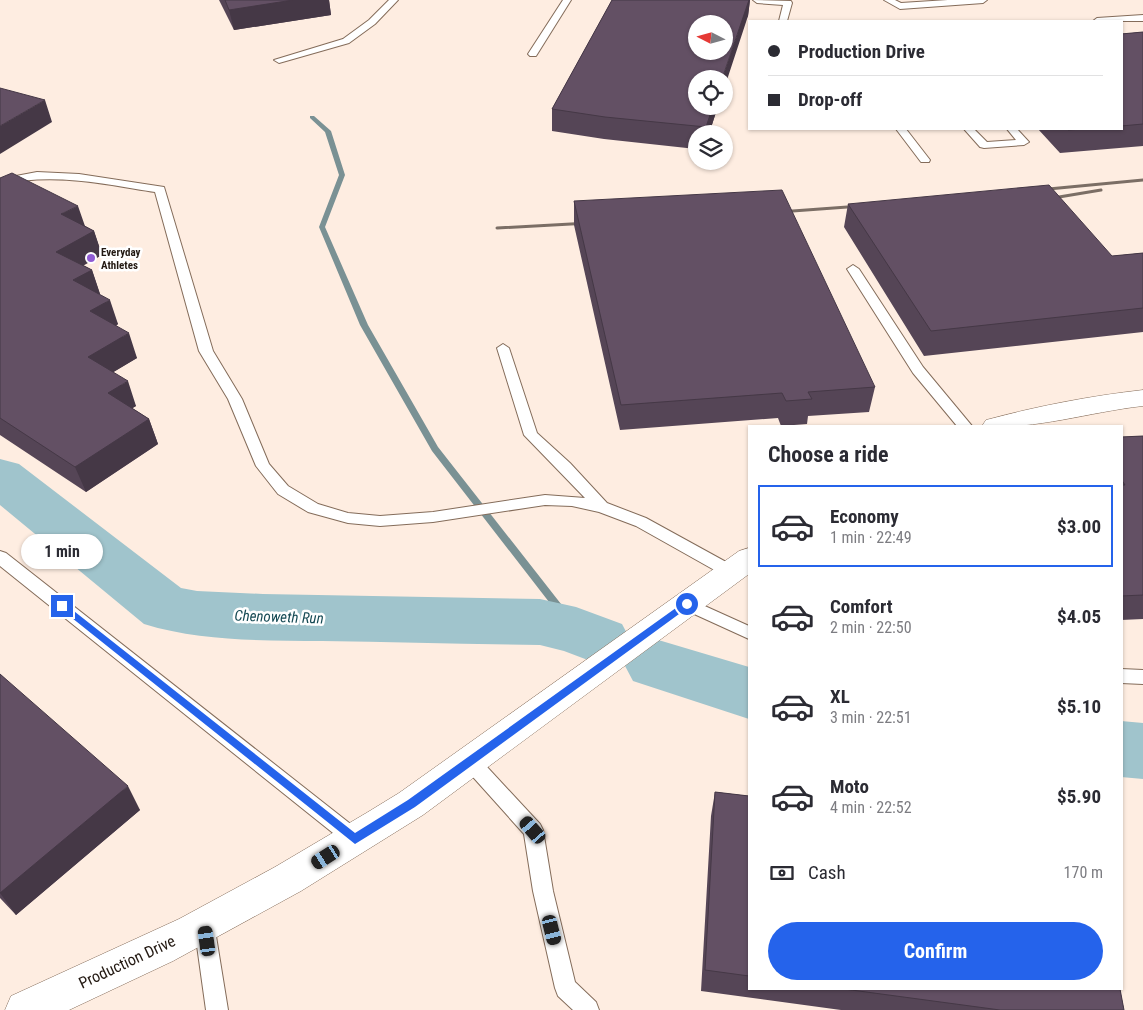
<!DOCTYPE html>
<html lang="en">
<head>
<meta charset="utf-8">
<style>
	body { margin:0; font-family:"Roboto Condensed",sans-serif; background:#f7f7f7; color:#2b2b33; height:100vh; display:flex; flex-direction:column; font-size:19px; white-space:nowrap }
	* { box-sizing:border-box; margin:0 }
	p { font-size:16px; color:#7c7c81 }
	.icon { flex:none; width:28px; height:28px; fill:none; stroke:currentColor; stroke-width:2; stroke-linecap:round; stroke-linejoin:round }
	.map { position:relative; flex:1; overflow:hidden }
	.drawer { position:absolute; left:748px; top:425px; width:375px; height:565px; display:flex; flex-direction:column; background:#fff; border-radius:0px; box-shadow:0 1px 4px #0004 }
	.drawer>* { flex:none }
	.guide { position:absolute; left:748px; top:20px; width:375px; height:110px; border-radius:0px; box-shadow:0 1px 4px #0004; display:grid; align-content:center; height:110px; padding:0 20px; background:#fff }
	.needle { width:32px; rotate:276deg }
	.tools { position:absolute; left:688px; top:15px; display:grid; gap:10px }
	.tools a { display:grid; place-items:center; width:45px; height:45px; border-radius:50%; background:#fff; box-shadow:0 1px 4px #0004; font-size:25px }
	.end { position:absolute; width:22px; height:22px; margin:-11px; border:6px solid #2563eb; background:#fff; box-shadow:0 0 0 2px #fff }
	.from { border-radius:50% }
	.bubble { position:absolute; height:35px; border-radius:18px; background:#fff; box-shadow:0 1px 4px #0004; font-size:16px; font-weight:700; line-height:35px; text-align:center }
	.car { position:absolute; width:15px; height:30px; margin:-15px -8px; border-radius:6px; box-shadow:0 0 4px 1px #0007; background:linear-gradient(#222 24%,#8ab4d8 0 40%,#222 0 76%,#8ab4d8 0 86%,#222 0) }
	.guide b { display:flex; align-items:center; gap:18px; height:48px; font-size:19px }
	.guide b+b { border-top:1px solid #e1e1e2 }
	.guide i { width:12px; height:12px; background:#2b2b33 }
	ul { padding:0; list-style:none }
	li { display:flex; align-items:center; gap:15px; height:82px; margin:0 10px 8px; padding:0 10px; border:2px solid transparent; border-radius:0px }
	li div { flex:1 }
	li b { display:block; font-size:19px }
	li em { font-style:normal; font-weight:700 }
	li.on { border-color:#2563eb }
	li>.icon { width:45px; height:45px; stroke-width:1.5 }
	h2 { padding:0 20px; font-size:22px; line-height:60px }
	.pay { display:flex; align-items:center; gap:12px; height:55px; padding:0 20px; font-size:19px }
	.pay p { margin-inline-start:auto }
	.action { display:flex; gap:10px; margin-top:auto; padding:10px 20px }
	.action a { flex:1; height:58px; border-radius:30px; background:#2563eb; color:#fff; font-size:20px; font-weight:700; line-height:58px; text-align:center }
	.map>svg:first-child { display:block }
</style>
</head>
<body>
<div class="map">
<svg width="1143" height="1010" viewBox="0 0 1143 1010">
	<rect width="100%" height="100%" fill="#feede1"/>
	<g fill="none" stroke-linecap="round" stroke-linejoin="round">
		<!-- stream -->
		<path fill="#7a9194" fill-rule="evenodd" d="M310 116H314L331 131 345 175 325 227 368 325 438 447 579 627 581 630 579 633 576 634 573 633 432 451 360 325 319 227 339 175 325 132 310 118Z"/>
		<!-- river -->
		<path fill="#a0c4cc" fill-rule="evenodd" d="M0 459 19 464 181 588 197 591 263 594 540 599 576 607 622 624 631 641 622 658 601 665 564 651 540 645C467 644 395 642 322 641 263 640 202 642 144 624L0 505Z
			M655 639 749 667V719L633 681 624 664 633 647Z
			M1121 721 1143 723V779L1121 777Z"/>
		<defs>
			<path id="lane" d="M389 0H398L375 24 349 43 279 63 274 60 343 39 369 20Z
				M563 0H571L536 56H530L528 54Z
				M753 0 791 1 792 3 787 21H779L783 5 757 3Z
				M884 0H895L901 3 948 0H987L983 3 900 9Z
				M1143 15V21H1093L1097 18Z
				M896 129H906L930 160 929 162H921Z
				M964 129H974L987 142 1016 140 1007 129H1017L1029 142 1024 145 984 148 980 147Z
				M37 172 79 174 164 187 213 351 242 399 269 464 288 486 318 504 348 513 380 516 433 512 545 495 585 498 524 435 497 348 503 344 509 348 537 433 570 463 607 503 646 518 737 568 739 572 737 576 731 578 725 576 636 526 599 512 572 506 545 505 433 522 380 526 348 523 308 512 278 494 256 466 228 399 199 351 155 192C103 184 52 172 0 185V179Z
				M853 265 859 269 923 367 972 426H957L913 373 847 269Z
				M0 551 6 553 362 833 365 839 362 845 355 848 348 845 0 566Z
				M687 598 749 626V639L681 608 679 604 681 600Z
				M1121 669 1143 670V684L1121 683Z
				M470 753 476 755 540 824 543 830 553 891 575 982 596 1002 599 1010H573L558 996 555 988 533 891 524 834 464 767 461 761 464 755Z
				M204 914 211 917 214 924 228 1010H206L194 924 197 917Z"/>
			<path id="street" d="M1143 390V406C1089 412 1036 430 982 426L986 420C1038 406 1090 396 1143 390Z
				M749 548V574L423 815 301 891 173 961 69 1010H5L11 996 179 919 275 867 368 812 399 793 739 551Z"/>
		</defs>
		<!-- lane casing -->
		<use href="#lane" stroke="#846c5a" stroke-width="2"/>
		<!-- street casing -->
		<use href="#street" stroke="#846c5a" stroke-width="1"/>
		<!-- lane -->
		<use href="#lane" fill="#fff" fill-rule="evenodd"/>
		<!-- street -->
		<use href="#street" fill="#fff" fill-rule="evenodd"/>
		<!-- rail -->
		<path stroke="#7b6e65" stroke-width="3" d="M1038 190 1143 180
			M1047 199 1101 190
			M779 212 861 206
			M497 228 589 223"/>
	</g>
	<!-- wall -->
	<path fill="#554556" d="M219 0H329L331 15 234 30Z
		M612 0H750L748 16 696 106H718L709 134H696V149L604 139 552 131V109Z
		M1143 32V146L1060 153 1038 129H1121V34Z
		M0 178 94 231 102 255 83 265 92 270 100 294H99L118 324 116 326 137 358 113 372 136 406 132 408 149 419 158 444 86 492 0 435Z
		M574 201 875 387 869 412 808 416 807 424 781 426 778 418 620 430 574 225Z
		M848 204 1112 256 1143 253V332L924 356 844 227Z
		M1143 436V619L1121 620V437Z
		M0 674 140 810 16 915 0 898Z
		M715 792 749 796V989H1120L1124 1010H841L701 991 711 816Z"/>
	<!-- shaded-wall -->
	<path fill="#453846" d="M293 0H329L331 15 234 30 229 10Z
		M749 0H750L748 16 724 89V79H722Z
		M45 100 52 122 0 154V126Z
		M713 106H718L709 134H705L706 127Z
		M78 206 86 229 61 214Z
		M94 231 102 255 65 276 56 252Z
		M92 270 100 294 82 304 73 280Z
		M110 300 118 324 99 336 90 311Z
		M129 333 137 358 97 382 88 357Z
		M128 381 136 406 117 418 108 393Z
		M149 419 158 444 86 492 75 467Z
		M128 786 140 810 16 915 0 893Z"/>
	<!-- building -->
	<path fill="#635064" stroke="#453846" fill-rule="evenodd" d="M225 0H293L229 10Z
		M612 0H749L722 79H696V106H713L706 127 605 117 552 109ZM696 24H724V51H696Z
		M1143 32V124L1121 126V34Z
		M0 88 45 100 0 126Z
		M1067 129H1082L1068 130Z
		M12 173 78 206 61 214 94 231 56 252 92 270 73 280 110 300 90 311 129 333 88 357 128 381 108 393 149 419 75 467 0 418V178Z
		M1049 185 1112 256 1143 253V308L931 331 848 204Z
		M782 190 875 387 808 392 812 399 786 401 782 393 621 405 574 201Z
		M1143 436V595L1121 596V485H1125L1121 479V437Z
		M0 674 128 786 0 893Z
		M715 792 749 796V976L705 970Z
		M844 989H1120L1124 1010H1000Z"/>
	<!-- route -->
	<path fill="#2563eb" d="M687 600 690 601V606L415 807 355 844 57 606 59 604H65L355 833 408 800Z"/>
	<!-- markers -->
	<circle fill="#905bd3" stroke="#fff" stroke-width="2" cx="91" cy="258" r="5"/>
	<g text-anchor="middle" dominant-baseline="central" stroke-width="5" stroke-linejoin="round" paint-order="stroke">
		<!-- far-poi labels -->
		<g font-size="11" font-weight="bold" fill="#231912" stroke="#fff" text-anchor="start">
			<text x="101" y="252">Everyday<tspan x="101" dy="13">Athletes</tspan></text>
		</g>
		<!-- water labels -->
		<g font-size="15" font-style="italic" fill="#164a54" stroke="#fff">
			<text transform="translate(279 617) rotate(2)">Chenoweth Run</text>
		</g>
		<!-- near-street labels -->
		<g font-size="16" fill="#231912" stroke="#fff">
			<text transform="translate(127 962) rotate(-25)">Production Drive</text>
		</g>
	</g>
</svg>
<div class="tools">
<a><svg class="needle" viewBox="-14 -14 28 28"><path d="M0-13l5 13h-10z" fill="#e53935"/><path d="M0 13l5-13h-10z" fill="#7c7c81"/></svg></a>
<a><svg class="icon" aria-label="locate" viewBox="0 0 24 24"><circle cx="12" cy="12" r="6"/><path d="M12 2v4M12 18v4M2 12h4M18 12h4"/></svg></a>
<a><svg class="icon" aria-label="layers" viewBox="0 0 24 24"><path d="M12 4l9 5-9 5-9-5zM3 14l9 5 9-5"/></svg></a>
</div>
<i class="end from" style="left:687px;top:604px"></i>
<i class="end" style="left:62px;top:606px"></i>
<div class="bubble" style="left:21px;top:534px;width:82px">1 min</div>
<i class="car" style="left:533px;top:830px;rotate:319deg"></i>
<i class="car" style="left:326px;top:857px;rotate:238deg"></i>
<i class="car" style="left:552px;top:930px;rotate:166deg"></i>
<i class="car" style="left:207px;top:941px;rotate:352deg"></i>
<div class="guide">
<b><i class="from"></i>Production Drive</b>
<b><i></i>Drop-off</b>
</div>
<section class="drawer">
<h2>Choose a ride</h2>
<ul>
<li class="on"><svg class="icon" aria-label="car" viewBox="0 0 24 24"><path d="M5 17H2v-5l4-1 3-4h7l3 4 3 1v5h-3M9 17h6M6 11h13"/><circle cx="7" cy="17" r="2"/><circle cx="17" cy="17" r="2"/></svg><div><b>Economy</b><p>1 min · 22:49</p></div><em>$3.00</em></li>
<li><svg class="icon" aria-label="car" viewBox="0 0 24 24"><path d="M5 17H2v-5l4-1 3-4h7l3 4 3 1v5h-3M9 17h6M6 11h13"/><circle cx="7" cy="17" r="2"/><circle cx="17" cy="17" r="2"/></svg><div><b>Comfort</b><p>2 min · 22:50</p></div><em>$4.05</em></li>
<li><svg class="icon" aria-label="car" viewBox="0 0 24 24"><path d="M5 17H2v-5l4-1 3-4h7l3 4 3 1v5h-3M9 17h6M6 11h13"/><circle cx="7" cy="17" r="2"/><circle cx="17" cy="17" r="2"/></svg><div><b>XL</b><p>3 min · 22:51</p></div><em>$5.10</em></li>
<li><svg class="icon" aria-label="car" viewBox="0 0 24 24"><path d="M5 17H2v-5l4-1 3-4h7l3 4 3 1v5h-3M9 17h6M6 11h13"/><circle cx="7" cy="17" r="2"/><circle cx="17" cy="17" r="2"/></svg><div><b>Moto</b><p>4 min · 22:52</p></div><em>$5.90</em></li>
</ul>
<div class="pay"><svg class="icon" aria-label="cash" viewBox="0 0 24 24"><path d="M3 7h18v10H3z"/><circle cx="12" cy="12" r="2"/></svg>Cash<p>170 m</p></div>
<div class="action"><a>Confirm</a></div>
</section>
</div>
</body>
</html>
